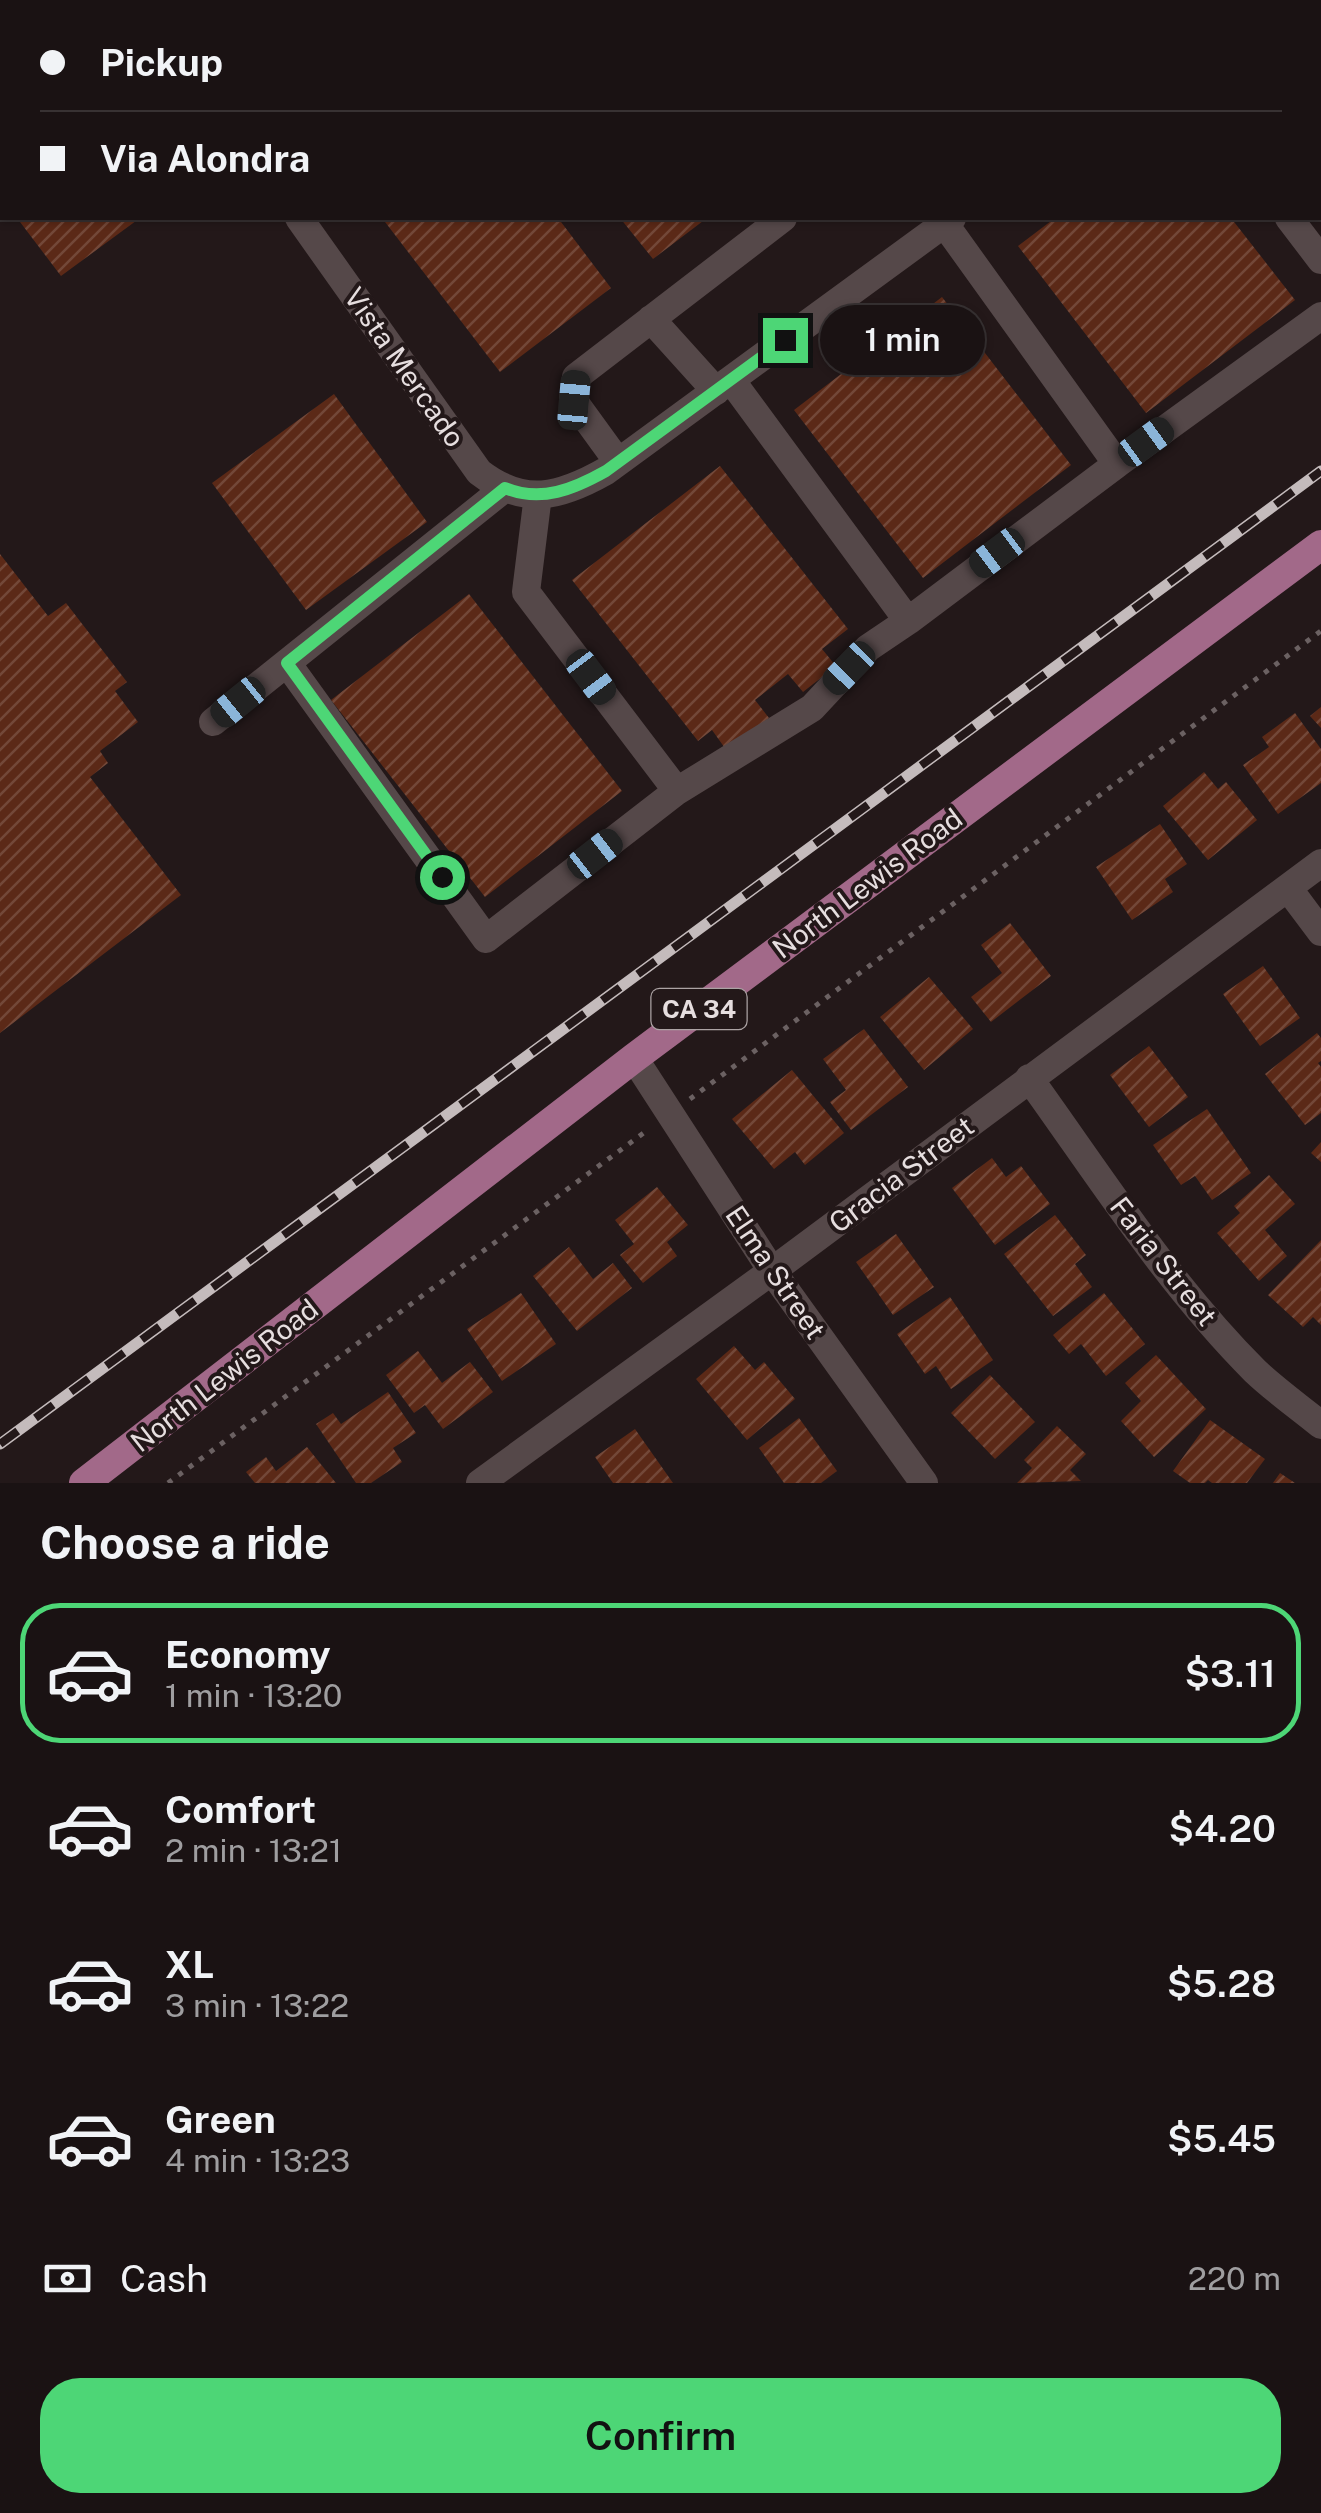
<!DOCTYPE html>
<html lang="en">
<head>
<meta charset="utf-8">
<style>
	body { margin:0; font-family:"Public Sans",sans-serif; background:#272021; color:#f1f3f6; height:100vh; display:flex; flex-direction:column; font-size:38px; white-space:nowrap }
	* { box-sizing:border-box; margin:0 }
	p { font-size:32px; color:#9f9ea0 }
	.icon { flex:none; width:55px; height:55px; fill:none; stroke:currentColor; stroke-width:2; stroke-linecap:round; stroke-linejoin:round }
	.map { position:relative; height:1483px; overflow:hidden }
	.panel { display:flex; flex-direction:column; background:#1a1213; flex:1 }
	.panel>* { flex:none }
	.guide { position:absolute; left:0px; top:0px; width:1322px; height:220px; box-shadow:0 2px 8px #0004,0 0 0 2px #383233; display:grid; align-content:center; height:220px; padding:0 40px; background:#1a1213 }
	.end { position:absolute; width:45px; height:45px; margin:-22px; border:12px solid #4dd676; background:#111; box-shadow:0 0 0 5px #111 }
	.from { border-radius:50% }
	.bubble { position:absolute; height:70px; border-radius:35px; background:#1a1213; box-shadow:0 2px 8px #0004,0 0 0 2px #383233; font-size:32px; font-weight:600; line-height:70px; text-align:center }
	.car { position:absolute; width:30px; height:60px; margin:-30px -15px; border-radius:12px; box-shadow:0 0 8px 2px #0007; background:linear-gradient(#222 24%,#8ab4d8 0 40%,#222 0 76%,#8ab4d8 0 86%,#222 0) }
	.guide b { display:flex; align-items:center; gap:35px; height:95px; font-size:38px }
	.guide b+b { border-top:2px solid #383233 }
	.guide i { width:25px; height:25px; background:#f1f3f6 }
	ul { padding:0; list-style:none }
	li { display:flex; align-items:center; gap:30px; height:140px; margin:0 20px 15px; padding:0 20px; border:5px solid transparent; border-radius:40px }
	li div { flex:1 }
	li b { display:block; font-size:38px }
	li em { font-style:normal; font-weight:600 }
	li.current { border-color:#4dd676 }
	li>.icon { width:90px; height:90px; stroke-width:1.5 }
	h2 { padding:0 40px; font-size:45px; line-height:120px }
	.pay { display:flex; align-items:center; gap:25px; height:110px; padding:0 40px; font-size:38px }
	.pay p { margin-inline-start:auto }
	.cta { display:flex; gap:20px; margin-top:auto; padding:20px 40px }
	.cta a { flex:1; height:115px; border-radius:40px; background:#4dd676; color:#111; font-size:40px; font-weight:600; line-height:115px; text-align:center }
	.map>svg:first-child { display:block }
</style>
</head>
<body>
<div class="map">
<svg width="1321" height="1483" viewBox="0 0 1321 1483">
	<defs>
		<pattern id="building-hatch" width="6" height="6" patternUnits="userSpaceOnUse" patternTransform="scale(2.5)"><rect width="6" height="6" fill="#5b2917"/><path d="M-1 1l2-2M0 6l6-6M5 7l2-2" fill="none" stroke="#734838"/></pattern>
	</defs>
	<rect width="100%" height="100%" fill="#231819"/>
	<!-- building -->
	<path fill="url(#building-hatch)" d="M17 218H140L61 276Z
		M382 218H558L611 288 500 372Z
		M620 218H707L653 259Z
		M1055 218H1231L1295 300 1146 413 1018 246Z
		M942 297 1071 465 923 578 794 410Z
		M334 394 427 522 306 610 212 483Z
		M720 466 848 629 822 649 836 666 803 692 788 674 755 700 769 718 727 751 712 730 698 741 572 580Z
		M0 554 48 616 66 603 127 682 115 691 138 722 100 751 108 763 90 777 181 895 0 1033Z
		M469 594 622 791 485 897 331 700Z
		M1321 707V728L1310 716Z
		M1295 713 1321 749V783L1278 814 1243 765 1269 747 1262 737Z
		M1204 772 1218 789 1226 782 1257 820 1208 860 1163 806Z
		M1160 824 1187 864 1165 879 1173 892 1132 920 1096 867Z
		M1010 923 1051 976 991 1022 971 997 1002 973 981 945Z
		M1263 966 1300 1018 1260 1046 1223 994Z
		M929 977 973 1029 924 1070 880 1017Z
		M864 1029 908 1087 851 1130 830 1102 846 1090 823 1059Z
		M1317 1033 1321 1038V1061L1318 1063 1321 1067V1113L1305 1125 1265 1074Z
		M1149 1046 1188 1097 1149 1127 1110 1075Z
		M792 1070 844 1133 805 1165 795 1152 774 1169 732 1119Z
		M1207 1109 1251 1173 1212 1200 1195 1176 1181 1185 1153 1145Z
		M1321 1142V1162L1311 1153Z
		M992 1158 1006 1177 1021 1166 1050 1204 995 1245 952 1188Z
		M1269 1175 1295 1204 1265 1230 1287 1256 1259 1281 1217 1233 1240 1213 1234 1206Z
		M657 1187 688 1225 667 1242 677 1256 643 1283 620 1255 634 1244 615 1220Z
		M1055 1215 1086 1255 1075 1264 1092 1287 1053 1316 1004 1254Z
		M896 1234 934 1287 893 1315 856 1262Z
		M1321 1240V1325L1313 1317 1303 1327 1268 1295Z
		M569 1247 593 1279 613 1263 632 1288 577 1331 533 1276Z
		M521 1293 556 1344 502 1381 467 1329Z
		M1104 1293 1145 1344 1106 1376 1081 1344 1069 1354 1053 1335Z
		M950 1297 993 1360 951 1389 936 1366 925 1374 897 1334Z
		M734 1346 755 1370 764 1362 795 1399 747 1440 696 1379Z
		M418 1351 442 1383 470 1362 493 1392 443 1429 425 1405 414 1413 386 1375Z
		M1156 1355 1206 1409 1154 1457 1121 1421 1141 1401 1125 1383Z
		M990 1375 1035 1422 995 1459 951 1413Z
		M388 1392 416 1433 393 1448 402 1462 371 1483H356L316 1424 333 1413 341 1424Z
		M799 1418 837 1471 821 1483H784L759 1448Z
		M1210 1420 1265 1459 1247 1483H1212L1208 1480 1205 1483H1190L1173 1471Z
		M1057 1426 1086 1454 1070 1470 1081 1481 1017 1483 1032 1468 1024 1460Z
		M635 1429 673 1483H613L595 1457Z
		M307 1447 336 1483H255L246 1472 266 1457 276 1471Z
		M1280 1473 1295 1483H1273Z"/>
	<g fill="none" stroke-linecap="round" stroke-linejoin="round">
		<!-- path -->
		<path stroke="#6b6162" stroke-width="5" stroke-dasharray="5 8" stroke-linecap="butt" d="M690 1099 1321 631
			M168 1483 649 1129"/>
		<!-- minor -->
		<path stroke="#554849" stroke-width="28" d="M138 0 140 2
			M826 0 828 2
			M595 2 598 0
			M1080 2 1084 0
			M1240 2 1243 0
			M299 218 479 472C524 507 560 497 606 471L952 218
			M1289 218 1321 260
			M944 223 1117 464 1321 316
			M651 319 716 391
			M731 380 908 621 1117 464
			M618 462 573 400 576 377 783 218
			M538 495 526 592 677 791 812 708 868 648 908 621
			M287 663 486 939 677 791
			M213 722 505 488
			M1288 888 1321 932
			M634 1058 772 1271 924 1483
			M1029 1078C1101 1178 1168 1284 1255 1371 1275 1390 1299 1407 1321 1425
			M480 1483 772 1271 1321 863"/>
		<!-- major -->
		<path stroke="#a26989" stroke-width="30" d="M84 1483 634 1058 1321 545"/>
		<defs>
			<path id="rail" d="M0 1444 1321 471"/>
		</defs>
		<!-- rail casing -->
		<use href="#rail" stroke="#c4bbbc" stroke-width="11"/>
		<!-- rail -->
		<use href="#rail" stroke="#231819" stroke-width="8" stroke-dasharray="22" stroke-linecap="butt"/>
	</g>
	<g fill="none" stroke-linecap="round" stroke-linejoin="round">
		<!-- route -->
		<path stroke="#4dd676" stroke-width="12" d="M442 877 287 663 505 488C541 503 574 489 606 471L785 340"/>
	</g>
	<g text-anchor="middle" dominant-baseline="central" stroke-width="8" stroke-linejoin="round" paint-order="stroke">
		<!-- shield labels -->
		<rect fill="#231819" stroke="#aca3a4" stroke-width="2.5" x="651.5" y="989" width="95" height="40" rx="8"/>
		<g font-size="25" font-weight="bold" fill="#e6dedf">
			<text x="699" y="1009">CA 34</text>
		</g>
		<!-- street labels -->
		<g font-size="28" fill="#e6dedf" stroke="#231819">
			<text transform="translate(405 367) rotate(55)">Vista Mercado</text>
			<text transform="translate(867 883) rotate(-37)">North Lewis Road</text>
			<text transform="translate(901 1174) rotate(-37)">Gracia Street</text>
			<text transform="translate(1164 1261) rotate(52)">Faria Street</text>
			<text transform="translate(776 1272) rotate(56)">Elma Street</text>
			<text transform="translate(224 1375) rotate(-38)">North Lewis Road</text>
		</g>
	</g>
</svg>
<i class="end from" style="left:442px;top:877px"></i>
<i class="end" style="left:785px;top:340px"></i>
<div class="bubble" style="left:820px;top:305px;width:165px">1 min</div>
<i class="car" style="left:574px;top:400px;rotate:5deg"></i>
<i class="car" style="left:1146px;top:442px;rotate:54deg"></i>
<i class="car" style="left:997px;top:553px;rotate:233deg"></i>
<i class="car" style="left:849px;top:668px;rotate:224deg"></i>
<i class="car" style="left:591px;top:677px;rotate:143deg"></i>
<i class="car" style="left:238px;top:702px;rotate:231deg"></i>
<i class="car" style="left:595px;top:854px;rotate:52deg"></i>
<div class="guide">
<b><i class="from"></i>Pickup</b>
<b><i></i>Via Alondra</b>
</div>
</div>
<section class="panel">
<h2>Choose a ride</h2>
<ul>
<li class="current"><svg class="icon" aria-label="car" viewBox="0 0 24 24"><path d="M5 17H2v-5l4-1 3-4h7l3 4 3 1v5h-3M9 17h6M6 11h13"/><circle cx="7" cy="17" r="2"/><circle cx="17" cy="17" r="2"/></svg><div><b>Economy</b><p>1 min · 13:20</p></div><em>$3.11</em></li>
<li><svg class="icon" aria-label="car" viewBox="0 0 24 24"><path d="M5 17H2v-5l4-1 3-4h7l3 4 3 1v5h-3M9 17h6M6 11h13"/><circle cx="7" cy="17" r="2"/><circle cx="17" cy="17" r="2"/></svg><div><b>Comfort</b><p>2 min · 13:21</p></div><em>$4.20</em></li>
<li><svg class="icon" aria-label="car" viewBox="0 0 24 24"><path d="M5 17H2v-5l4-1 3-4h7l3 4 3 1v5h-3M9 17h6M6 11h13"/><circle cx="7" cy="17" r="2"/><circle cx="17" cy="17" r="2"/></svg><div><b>XL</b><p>3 min · 13:22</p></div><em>$5.28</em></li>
<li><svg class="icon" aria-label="car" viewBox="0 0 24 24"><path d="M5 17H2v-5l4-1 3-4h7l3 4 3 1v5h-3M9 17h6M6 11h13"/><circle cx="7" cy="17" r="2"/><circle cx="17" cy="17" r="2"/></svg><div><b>Green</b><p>4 min · 13:23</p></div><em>$5.45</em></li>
</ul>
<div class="pay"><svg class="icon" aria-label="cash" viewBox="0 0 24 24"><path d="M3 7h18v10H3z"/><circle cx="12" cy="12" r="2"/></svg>Cash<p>220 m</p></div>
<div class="cta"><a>Confirm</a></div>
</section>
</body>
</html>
